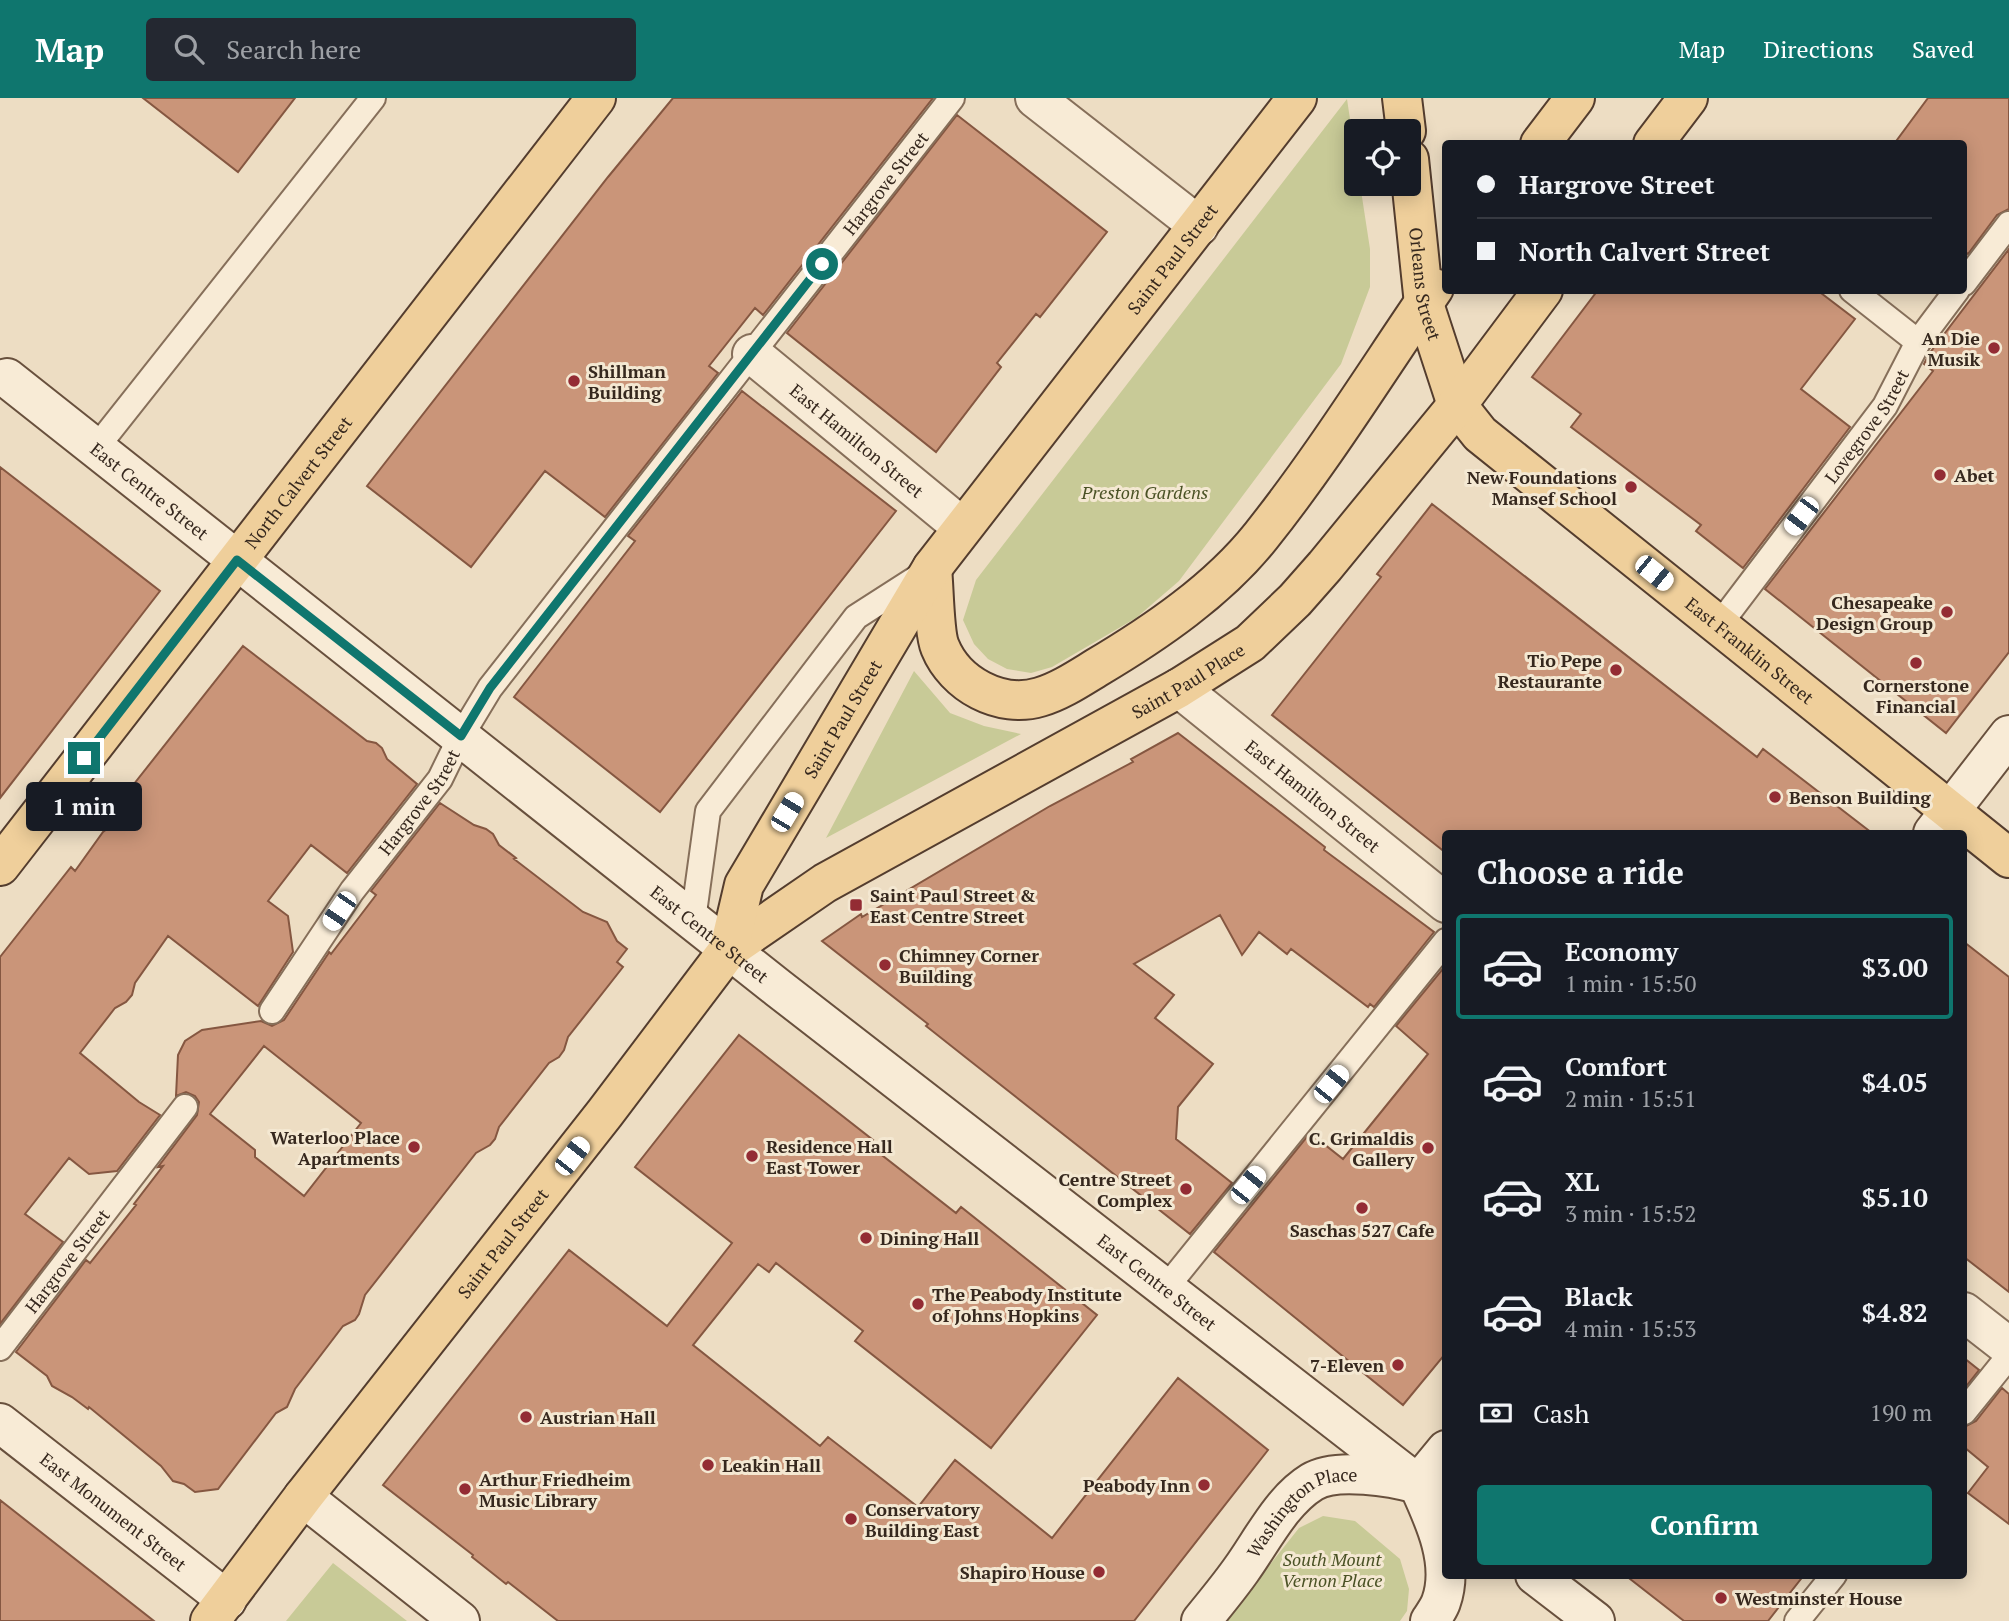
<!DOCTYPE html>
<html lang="en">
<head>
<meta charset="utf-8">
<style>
	body { margin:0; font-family:"PT Serif",serif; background:#242831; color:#f1f3f6; height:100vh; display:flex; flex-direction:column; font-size:26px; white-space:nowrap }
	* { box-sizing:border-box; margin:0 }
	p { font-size:23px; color:#9ea1a6 }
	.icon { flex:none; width:38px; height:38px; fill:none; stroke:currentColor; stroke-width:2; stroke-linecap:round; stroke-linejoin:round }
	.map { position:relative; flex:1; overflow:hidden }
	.details { position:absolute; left:1442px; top:732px; width:525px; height:749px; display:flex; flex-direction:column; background:#171b24; border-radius:7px; box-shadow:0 4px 18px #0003 }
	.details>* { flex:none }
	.guide { position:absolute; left:1442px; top:42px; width:525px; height:154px; border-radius:7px; box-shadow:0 4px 18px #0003; display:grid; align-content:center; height:154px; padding:0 35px; background:#171b24 }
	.controls { position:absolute; left:1344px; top:21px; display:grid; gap:14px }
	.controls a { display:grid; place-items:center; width:77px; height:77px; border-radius:7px; background:#171b24; box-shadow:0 4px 18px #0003; font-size:35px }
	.end { position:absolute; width:32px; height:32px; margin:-16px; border:9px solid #0f766e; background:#fff; box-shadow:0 0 0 4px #fff }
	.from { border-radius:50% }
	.bubble { position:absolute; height:49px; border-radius:7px; background:#171b24; box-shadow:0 4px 18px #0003; font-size:23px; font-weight:600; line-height:49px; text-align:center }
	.car { position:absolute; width:21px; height:42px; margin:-21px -10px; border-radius:9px; box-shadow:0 0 5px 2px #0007; background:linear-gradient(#fff 24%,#345 0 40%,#fff 0 76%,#345 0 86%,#fff 0) }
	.guide b { display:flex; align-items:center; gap:24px; height:66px; font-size:26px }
	.guide b+b { border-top:2px solid #363941 }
	.guide i { width:18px; height:18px; background:#f1f3f6 }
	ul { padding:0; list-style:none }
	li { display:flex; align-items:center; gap:21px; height:105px; margin:0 14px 10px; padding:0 21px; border:4px solid transparent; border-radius:7px }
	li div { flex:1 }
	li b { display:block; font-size:26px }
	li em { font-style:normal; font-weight:600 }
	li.selected { border-color:#0f766e }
	li>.icon { width:63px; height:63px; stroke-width:1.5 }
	h2 { padding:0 35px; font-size:32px; line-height:84px }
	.pay { display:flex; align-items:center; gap:18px; height:77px; padding:0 35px; font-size:26px }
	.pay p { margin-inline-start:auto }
	.button { display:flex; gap:14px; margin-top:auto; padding:14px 35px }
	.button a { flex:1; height:80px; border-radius:7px; background:#0f766e; color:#fff; font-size:28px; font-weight:600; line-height:80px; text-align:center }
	header { display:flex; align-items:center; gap:42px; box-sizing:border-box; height:98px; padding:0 35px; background:#0f766e; color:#fff }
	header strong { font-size:33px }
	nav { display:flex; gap:38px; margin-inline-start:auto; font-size:24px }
	.search { width:490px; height:63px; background:#242831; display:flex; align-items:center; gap:18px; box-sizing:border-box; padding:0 24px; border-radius:7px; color:#9ea1a6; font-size:26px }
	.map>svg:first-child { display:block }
</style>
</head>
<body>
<header>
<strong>Map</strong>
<div class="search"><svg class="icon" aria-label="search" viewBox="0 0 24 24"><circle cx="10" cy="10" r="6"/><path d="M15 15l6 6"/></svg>Search here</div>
<nav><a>Map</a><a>Directions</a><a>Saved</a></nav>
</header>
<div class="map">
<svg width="2009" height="1523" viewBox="0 0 2009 1523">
	<rect width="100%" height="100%" fill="#edddc3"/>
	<!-- green -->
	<path fill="#c8ca97" d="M1347 1 1356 61V86H1360L1370 151V189L1341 266 1179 483 1136 520 1052 569 1031 575 1007 571 988 561 974 546 963 522 976 482Z
		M914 573 950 615 984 628 1021 636 826 740Z
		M1323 1418 1355 1423 1400 1461 1409 1491 1407 1513 1400 1523H1225L1299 1430Z
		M333 1465 407 1523H286Z"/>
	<!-- building -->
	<path fill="#ca9579" stroke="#855741" stroke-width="2" fill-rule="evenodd" d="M143 0H295L238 74Z
		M673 0H933L763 217 755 210 709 268 718 275 605 419 545 373 471 469 367 388 608 79Z
		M1928 0H2009V111L1997 117 1968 156 1964 153V46H1894Z
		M957 17 1107 134 1040 219 1036 216 997 265 1001 269 936 354 787 235Z
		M2009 151V554L1946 635 1765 491 1933 273 1924 266 1929 256Z
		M1598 192H1817L1855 221 1801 291 1850 329 1743 470 1696 433 1701 427 1571 329 1581 316 1532 279Z
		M742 293 896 413 660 714 514 599 635 443 628 438Z
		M0 369 160 493 0 700Z
		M1432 406 1757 659 1763 651 1872 735H1446V755L1272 617 1381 479 1377 476Z
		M243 548 367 643 376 645 382 650 387 661 417 686 347 775 311 747 268 803 288 818 293 854 258 908 168 838 135 885 132 897 126 904 115 910 80 955 139 1004 160 1017 117 1073 89 1076 69 1060 25 1116 63 1144 0 1226V859L71 769 75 773 103 734 139 707 126 696Z
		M1178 635 1325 749 1324 752 1434 834 1374 909 1370 906 1368 909 1291 851 1287 856 1259 834 1242 857 1220 817 1134 866 1174 897 1155 920 1213 966 1178 1009 1176 1041 1232 1085 1190 1136 969 962 926 928 928 926 822 843 861 816 862 819 1050 708 1133 664 1131 661Z
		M440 705 474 727 486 731 493 736 499 747 516 760 514 761 583 814 607 824 617 843 627 851 617 864 623 869 568 939 564 952 559 959 549 965 499 1029 495 1041 490 1047 476 1055 365 1197 359 1216 355 1222 343 1228 295 1291 287 1309 276 1315 218 1391 195 1394 184 1386 173 1383 161 1368 89 1309 88 1311 72 1299 52 1288 47 1278 16 1254 86 1162 90 1165 136 1107 134 1106 163 1068 158 1069 197 1017 199 1004 195 998 186 994 176 998 178 957 185 943 202 932 261 923 272 928 284 922 328 856 329 854 331 856 376 797 371 793ZM264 948 361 1025 304 1098 255 1059V1052L210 1016Z
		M1964 844 2009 879V1194L1964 1159Z
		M1446 867V1255L1403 1307 1214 1154 1310 1035 1343 1061 1428 956 1396 928Z
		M739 937 873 1042 869 1047 956 1115 961 1109 1097 1217 991 1350 855 1243 863 1233 776 1165 769 1174 758 1166 693 1247 820 1348 828 1339 918 1409 955 1362 1052 1440 1178 1280 1268 1352 1134 1523H558L508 1484 506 1486 472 1459 473 1457 383 1387 569 1152 667 1228 732 1145 635 1069Z
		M1964 1260 1979 1272 1964 1291Z
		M2002 1290 2009 1296V1426L1968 1395 1988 1369 1964 1349V1329L1976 1323Z
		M0 1402 154 1523H0Z
		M1625 1477H1804L1768 1523H1684Z"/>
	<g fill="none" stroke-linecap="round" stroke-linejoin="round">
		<defs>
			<g id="lane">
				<path d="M1964 185 2009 126"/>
				<path d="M1852 192 1918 244"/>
				<path d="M96 350 373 0"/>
				<path id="s1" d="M1719 527 1885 308 1918 244 1957 192"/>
				<path d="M693 822 708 713 856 519 923 476"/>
				<path id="s2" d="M272 913 352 793 440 681 461 638 490 590 952 0"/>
				<path d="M1165 1191 1446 843"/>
				<path id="s3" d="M0 1250 185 1009"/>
				<path d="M1964 1314 2009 1258"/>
				<path d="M1797 1523 1834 1477"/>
			</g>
			<g id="street">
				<path d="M1035 0 1199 128"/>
				<path id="s4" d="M752 256 962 429"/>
				<path id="s5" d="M1179 590 1446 805"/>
				<path d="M1964 1214 2009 1249"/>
			</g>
			<g id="secondary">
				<path id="s6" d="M7 280 778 890 1446 1408"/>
				<path d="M1933 735 2009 637"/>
				<path id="s7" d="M0 1325 227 1502"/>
				<path d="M1418 1386 1446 1352"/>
				<path d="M303 1399 460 1523"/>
				<path d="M1535 1477 1595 1523"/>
				<path id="s8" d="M1201 1523C1215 1506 1229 1489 1241 1472 1262 1443 1281 1403 1312 1384 1336 1369 1393 1379 1418 1386 1434 1421 1455 1465 1441 1504 1439 1510 1434 1517 1430 1523"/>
			</g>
			<g id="primary">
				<path d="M1402 0 1406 33"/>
				<path d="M1540 46 1575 0"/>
				<path d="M1653 46 1688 0"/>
				<path id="s9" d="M1409 61 1424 206 1457 307 1480 336 2009 760"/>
				<path d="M932 470C934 488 934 535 940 549 955 586 1000 611 1040 599 1060 593 1078 581 1096 570 1155 535 1218 492 1261 438 1324 359 1377 273 1434 190"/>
				<path id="s10" d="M0 768 596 0"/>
				<path id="s11" d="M729 851 825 785 1179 590 1250 545 1295 502 1325 468 1457 307 1543 192"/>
				<path id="s12" d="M210 1523 303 1399 605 1015 729 851 744 787 932 470 1297 0"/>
			</g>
		</defs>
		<!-- lane casing -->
		<use href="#lane" stroke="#866f5a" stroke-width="28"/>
		<!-- street casing -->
		<use href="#street" stroke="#866f5a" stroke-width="42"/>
		<!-- secondary casing -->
		<use href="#secondary" stroke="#68503d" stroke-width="42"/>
		<!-- primary casing -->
		<use href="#primary" stroke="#543d2e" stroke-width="42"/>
		<!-- lane -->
		<use href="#lane" stroke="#f8ebd6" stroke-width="24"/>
		<!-- street -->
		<use href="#street" stroke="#f8ebd6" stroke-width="38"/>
		<!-- secondary -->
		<use href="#secondary" stroke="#f8ebd6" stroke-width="38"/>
		<!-- primary -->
		<use href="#primary" stroke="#efcf9b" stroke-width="38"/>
	</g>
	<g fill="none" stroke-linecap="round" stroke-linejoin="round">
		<!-- route -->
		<path stroke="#0f766e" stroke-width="9" d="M84 660 237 462 461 638 490 590 822 166"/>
	</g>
	<!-- markers -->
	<g fill="#932c34" stroke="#f4e8d2" stroke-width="2.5">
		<circle cx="1994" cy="250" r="7"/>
		<circle cx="574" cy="283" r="7"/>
		<circle cx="1940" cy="377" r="7"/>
		<circle cx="1631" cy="389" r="7"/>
		<circle cx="1947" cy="514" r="7"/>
		<circle cx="1916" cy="565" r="7"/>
		<circle cx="1616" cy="572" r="7"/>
		<circle cx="1775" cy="699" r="7"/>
		<rect x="849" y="800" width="14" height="14" rx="3.5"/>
		<circle cx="885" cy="867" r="7"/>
		<circle cx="414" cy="1049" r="7"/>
		<circle cx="1428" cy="1050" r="7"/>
		<circle cx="752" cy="1058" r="7"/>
		<circle cx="1186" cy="1091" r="7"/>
		<circle cx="1362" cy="1110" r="7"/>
		<circle cx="866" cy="1140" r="7"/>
		<circle cx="918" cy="1206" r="7"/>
		<circle cx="1398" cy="1267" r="7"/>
		<circle cx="526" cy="1319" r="7"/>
		<circle cx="708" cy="1367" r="7"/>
		<circle cx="1204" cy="1387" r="7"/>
		<circle cx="465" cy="1391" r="7"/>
		<circle cx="851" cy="1421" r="7"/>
		<circle cx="1099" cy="1474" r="7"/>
		<circle cx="1721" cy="1500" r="7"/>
	</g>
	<g text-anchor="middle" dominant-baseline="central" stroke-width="6" stroke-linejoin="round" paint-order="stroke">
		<!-- street labels -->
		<g font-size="18" fill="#36281e" stroke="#f4e8d2">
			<text stroke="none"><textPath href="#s2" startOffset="1032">Hargrove Street</textPath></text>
			<text stroke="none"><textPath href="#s12" startOffset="1675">Saint Paul Street</textPath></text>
			<text stroke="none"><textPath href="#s9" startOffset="126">Orleans Street</textPath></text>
			<text stroke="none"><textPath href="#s1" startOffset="248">Lovegrove Street</textPath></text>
			<text stroke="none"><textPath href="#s4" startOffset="136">East Hamilton Street</textPath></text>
			<text stroke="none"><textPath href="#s10" startOffset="486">North Calvert Street</textPath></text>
			<text stroke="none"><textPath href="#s6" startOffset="182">East Centre Street</textPath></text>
			<text stroke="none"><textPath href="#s9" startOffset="635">East Franklin Street</textPath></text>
			<text stroke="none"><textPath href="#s11" startOffset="532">Saint Paul Place</textPath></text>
			<text stroke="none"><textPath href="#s12" startOffset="1108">Saint Paul Street</textPath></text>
			<text stroke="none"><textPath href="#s5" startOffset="172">East Hamilton Street</textPath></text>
			<text stroke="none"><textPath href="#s2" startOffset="256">Hargrove Street</textPath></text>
			<text stroke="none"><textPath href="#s6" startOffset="896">East Centre Street</textPath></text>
			<text stroke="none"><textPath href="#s12" startOffset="478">Saint Paul Street</textPath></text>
			<text stroke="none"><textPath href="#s3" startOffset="110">Hargrove Street</textPath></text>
			<text stroke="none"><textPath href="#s6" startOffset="1463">East Centre Street</textPath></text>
			<text stroke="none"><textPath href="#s7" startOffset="144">East Monument Street</textPath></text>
			<text stroke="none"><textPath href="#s8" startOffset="154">Washington Place</textPath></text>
		</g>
		<!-- poi labels -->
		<g font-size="18" font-weight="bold" fill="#36281e" stroke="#f4e8d2" text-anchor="start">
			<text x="1980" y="240" text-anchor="end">An Die<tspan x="1980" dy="21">Musik</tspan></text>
			<text x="588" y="273">Shillman<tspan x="588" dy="21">Building</tspan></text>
			<text x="1954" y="377">Abet</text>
			<text x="1617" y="379" text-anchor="end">New Foundations<tspan x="1617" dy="21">Mansef School</tspan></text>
			<text x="1933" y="504" text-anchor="end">Chesapeake<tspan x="1933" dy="21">Design Group</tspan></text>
			<text x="1602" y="562" text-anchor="end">Tio Pepe<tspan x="1602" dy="21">Restaurante</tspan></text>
			<text x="1916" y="587" text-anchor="middle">Cornerstone<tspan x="1916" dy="21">Financial</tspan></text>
			<text x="1789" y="699">Benson Building</text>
			<text x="870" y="797">Saint Paul Street &amp;<tspan x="870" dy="21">East Centre Street</tspan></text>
			<text x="899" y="857">Chimney Corner<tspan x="899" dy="21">Building</tspan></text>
			<text x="400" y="1039" text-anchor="end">Waterloo Place<tspan x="400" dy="21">Apartments</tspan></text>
			<text x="1414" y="1040" text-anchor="end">C. Grimaldis<tspan x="1414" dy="21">Gallery</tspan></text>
			<text x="766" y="1048">Residence Hall<tspan x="766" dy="21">East Tower</tspan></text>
			<text x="1172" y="1081" text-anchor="end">Centre Street<tspan x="1172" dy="21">Complex</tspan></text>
			<text x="1362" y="1132" text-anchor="middle">Saschas 527 Cafe</text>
			<text x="880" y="1140">Dining Hall</text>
			<text x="932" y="1196">The Peabody Institute<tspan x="932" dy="21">of Johns Hopkins</tspan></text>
			<text x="1384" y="1267" text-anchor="end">7-Eleven</text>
			<text x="540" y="1319">Austrian Hall</text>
			<text x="722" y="1367">Leakin Hall</text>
			<text x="479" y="1381">Arthur Friedheim<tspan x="479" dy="21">Music Library</tspan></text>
			<text x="1190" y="1387" text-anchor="end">Peabody Inn</text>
			<text x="865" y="1411">Conservatory<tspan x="865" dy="21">Building East</tspan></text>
			<text x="1085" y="1474" text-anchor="end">Shapiro House</text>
			<text x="1735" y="1500">Westminster House</text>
		</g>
		<!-- park labels -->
		<g font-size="18" font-style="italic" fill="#4a5225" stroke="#f4e8d2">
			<text x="1145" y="394">Preston Gardens</text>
			<text x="1332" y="1461">South Mount<tspan x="1332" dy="21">Vernon Place</tspan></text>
		</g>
	</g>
</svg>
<div class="controls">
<a><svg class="icon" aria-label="locate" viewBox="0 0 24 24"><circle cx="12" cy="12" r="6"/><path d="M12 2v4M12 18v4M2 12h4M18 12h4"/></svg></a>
</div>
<i class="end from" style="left:822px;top:166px"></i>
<i class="end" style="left:84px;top:660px"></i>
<div class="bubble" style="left:26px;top:684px;width:116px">1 min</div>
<i class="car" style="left:1801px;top:418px;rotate:217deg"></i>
<i class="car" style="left:1654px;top:475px;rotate:129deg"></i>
<i class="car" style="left:787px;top:714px;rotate:31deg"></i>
<i class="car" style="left:339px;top:813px;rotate:214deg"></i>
<i class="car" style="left:1331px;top:986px;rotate:39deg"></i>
<i class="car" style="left:572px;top:1058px;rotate:38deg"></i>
<i class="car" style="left:1248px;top:1087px;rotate:39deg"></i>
<div class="guide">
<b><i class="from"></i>Hargrove Street</b>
<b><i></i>North Calvert Street</b>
</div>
<section class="details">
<h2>Choose a ride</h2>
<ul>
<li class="selected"><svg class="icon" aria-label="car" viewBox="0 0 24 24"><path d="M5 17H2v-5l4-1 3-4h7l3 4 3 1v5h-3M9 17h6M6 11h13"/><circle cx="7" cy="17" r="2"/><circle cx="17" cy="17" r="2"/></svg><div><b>Economy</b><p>1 min · 15:50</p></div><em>$3.00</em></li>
<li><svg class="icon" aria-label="car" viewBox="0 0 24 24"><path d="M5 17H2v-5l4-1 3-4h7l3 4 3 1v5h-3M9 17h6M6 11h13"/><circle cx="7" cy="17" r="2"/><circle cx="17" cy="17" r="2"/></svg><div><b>Comfort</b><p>2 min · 15:51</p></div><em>$4.05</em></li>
<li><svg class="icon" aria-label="car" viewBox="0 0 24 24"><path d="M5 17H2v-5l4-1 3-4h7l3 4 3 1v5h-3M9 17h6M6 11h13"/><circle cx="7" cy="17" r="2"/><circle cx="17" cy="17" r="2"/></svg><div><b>XL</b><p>3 min · 15:52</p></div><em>$5.10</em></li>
<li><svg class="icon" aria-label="car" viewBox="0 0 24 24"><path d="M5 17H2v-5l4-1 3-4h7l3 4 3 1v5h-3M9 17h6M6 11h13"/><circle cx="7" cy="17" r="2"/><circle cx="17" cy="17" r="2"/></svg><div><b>Black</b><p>4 min · 15:53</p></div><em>$4.82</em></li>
</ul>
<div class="pay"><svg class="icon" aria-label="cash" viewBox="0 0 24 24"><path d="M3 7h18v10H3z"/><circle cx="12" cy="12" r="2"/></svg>Cash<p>190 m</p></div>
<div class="button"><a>Confirm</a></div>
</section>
</div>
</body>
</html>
